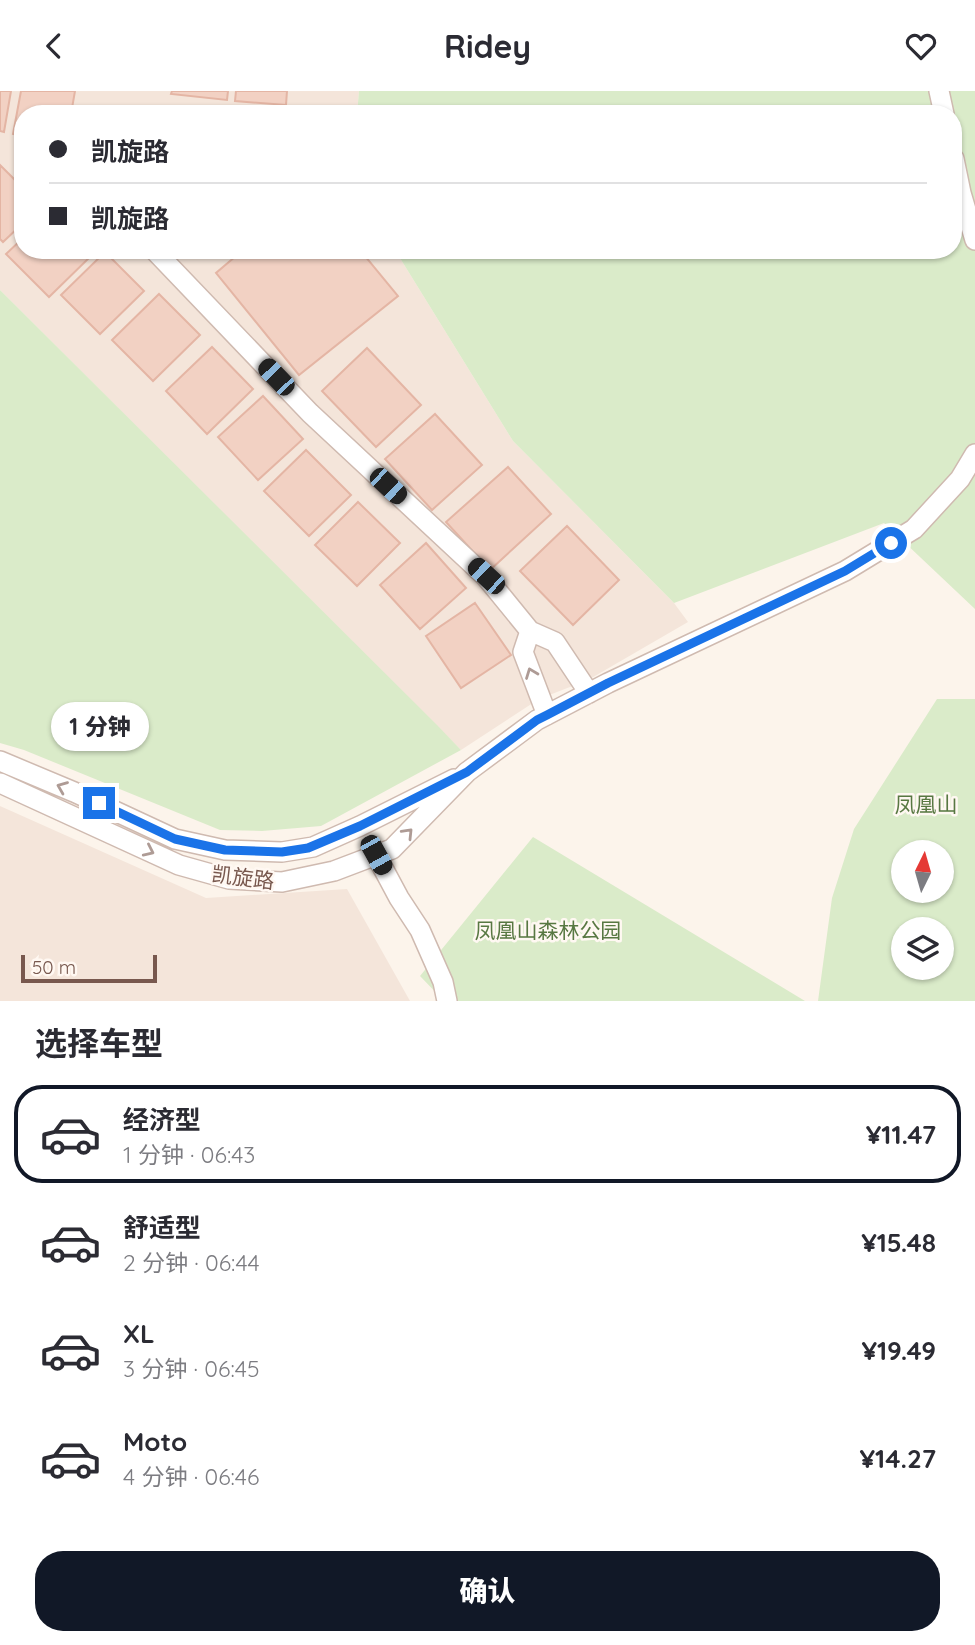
<!DOCTYPE html>
<html lang="zh">
<head>
<meta charset="utf-8">
<style>
	body { margin:0; font-family:Quicksand,"Noto Sans SC",sans-serif; background:#f2f2f3; color:#2b2b33; height:100vh; display:flex; flex-direction:column; font-size:26px; white-space:nowrap }
	* { box-sizing:border-box; margin:0 }
	p { font-size:23px; color:#7c7c81 }
	.icon { flex:none; width:38px; height:38px; fill:none; stroke:currentColor; stroke-width:2; stroke-linecap:round; stroke-linejoin:round }
	.map { position:relative; height:910px; overflow:hidden }
	.panel { display:flex; flex-direction:column; background:#fff; flex:1 }
	.panel>* { flex:none }
	.banner { position:absolute; left:14px; top:14px; width:948px; height:154px; border-radius:28px; box-shadow:0 2px 5px #0004; display:grid; align-content:center; height:154px; padding:0 35px; background:#fff }
	.needle { width:46px; rotate:5deg }
	.tools { position:absolute; left:891px; top:749px; display:grid; gap:14px }
	.tools a { display:grid; place-items:center; width:63px; height:63px; border-radius:50%; background:#fff; box-shadow:0 2px 5px #0004; font-size:35px }
	.scale { position:absolute; left:21px; bottom:18px; width:136px; box-sizing:border-box; padding-left:7px; border:4px solid #78584e; border-top:0; font-size:19px; line-height:24px; white-space:nowrap; color:#78584e; -webkit-text-stroke:5px #fff8f2; paint-order:stroke }
	.end { position:absolute; width:32px; height:32px; margin:-16px; border:9px solid #1a73e8; background:#fff; box-shadow:0 0 0 4px #fff }
	.from { border-radius:50% }
	.bubble { position:absolute; height:49px; border-radius:24px; background:#fff; box-shadow:0 2px 5px #0004; font-size:23px; font-weight:800; line-height:49px; text-align:center }
	.car { position:absolute; width:21px; height:42px; margin:-21px -10px; border-radius:9px; box-shadow:0 0 5px 2px #0007; background:linear-gradient(#222 24%,#8ab4d8 0 40%,#222 0 76%,#8ab4d8 0 86%,#222 0) }
	.banner b { display:flex; align-items:center; gap:24px; height:66px; font-size:26px }
	.banner b+b { border-top:2px solid #e1e1e2 }
	.banner i { width:18px; height:18px; background:#2b2b33 }
	ul { padding:0; list-style:none }
	li { display:flex; align-items:center; gap:21px; height:98px; margin:0 14px 10px; padding:0 21px; border:4px solid transparent; border-radius:28px }
	li div { flex:1 }
	li b { display:block; font-size:26px }
	li em { font-style:normal; font-weight:800 }
	li.on { border-color:#111827 }
	li>.icon { width:63px; height:63px; stroke-width:1.5 }
	h2 { padding:0 35px; font-size:32px; line-height:84px }
	.primary-button { display:flex; gap:14px; margin-top:auto; padding:14px 35px }
	.primary-button a { flex:1; height:80px; border-radius:28px; background:#111827; color:#fff; font-size:28px; font-weight:800; line-height:80px; text-align:center }
	header { display:flex; justify-content:space-between; align-items:center; height:91px; padding:0 35px; background:#fff; font-size:32px; font-weight:800 }
	.map>svg:first-child { display:block }
</style>
</head>
<body>
<header><svg class="icon" aria-label="back" viewBox="0 0 24 24"><path d="M15 5l-7 7 7 7"/></svg>Ridey<svg class="icon" aria-label="heart" viewBox="0 0 24 24"><path d="M12 20l-8-8c-3-5 5-10 8-4 3-6 11-1 8 4z"/></svg></header>
<div class="map">
<svg width="975" height="910" viewBox="0 0 975 910">
	<rect width="100%" height="100%" fill="#fcf4eb"/>
	<!-- residential -->
	<path fill="#f4e5da" d="M0 0H359L357 23H23V159H395L513 350 674 512 688 531 588 589 539 608 461 659 0 199Z
		M0 715 206 807 347 798 410 910H0Z"/>
	<!-- green -->
	<path fill="#daebc9" fill-rule="evenodd" d="M359 0H975V518L884 432 674 512 513 350 395 159H954V23H357Z
		M0 199 437 634 461 659 321 735 262 740 220 739 24 659 0 652Z
		M937 608H975V910H818L832 807 854 738ZM903 761H942V800H903ZM903 838H942V877H903Z
		M533 746 805 910H444L420 885Z"/>
	<!-- building -->
	<path fill="#f2d1c3" stroke="#e4b5a4" stroke-width="2" d="M0 0H11L4 41 0 40Z
		M21 0H75L71 23H23V45L13 43Z
		M172 0H228L227 9 171 3Z
		M236 0H287L286 14 235 10Z
		M0 74 23 97V132L3 151 0 148Z
		M23 147V159H89L93 163 49 206 6 163Z
		M243 159H360L398 205 299 284 216 182Z
		M105 161 144 200 100 243 61 204Z
		M159 203 200 244 153 290 112 249Z
		M212 256 253 298 207 343 166 300Z
		M367 257 421 314 376 356 322 300Z
		M263 305 303 348 258 389 218 346Z
		M435 323 482 374 432 419 385 368Z
		M306 359 351 404 309 445 264 400Z
		M508 376 551 423 490 479 446 431Z
		M358 411 400 452 357 495 315 454Z
		M567 435 619 489 573 534 520 480Z
		M426 452 466 497 420 538 380 494Z
		M475 512 511 564 461 597 426 545Z"/>
	<g fill="none" stroke-linecap="round" stroke-linejoin="round">
		<defs>
			<path id="street" d="M939 0 944 23
				M954 68 961 102 975 149
				M154 159 310 322 486 486 530 540 555 551 589 602
				M530 540 523 561 547 624
				M0 670 74 701 175 748 225 759 282 761 313 756 360 735 454 688
				M0 692 179 774 229 788 282 791 334 780 392 758 467 681 537 629 608 592 845 480 914 438 960 388 975 363
				M376 764 399 807 420 839 443 891 447 910"/>
		</defs>
		<!-- street casing -->
		<use href="#street" stroke="#cfbab0" stroke-width="22"/>
		<!-- street -->
		<use href="#street" stroke="#fff" stroke-width="19"/>
	</g>
	<!-- one-way arrows -->
	<defs><path id="oneway-chevron" d="M-2-3.5L2.5 0L-2 3.5" fill="none" stroke-width="1.6" stroke-linecap="round" stroke-linejoin="round" transform="scale(1.75)"/></defs>
	<g stroke="#ae9b95">
		<use href="#oneway-chevron" transform="translate(531 582) rotate(-111)"/>
		<use href="#oneway-chevron" transform="translate(62 696) rotate(-158)"/>
		<use href="#oneway-chevron" transform="translate(408 742) rotate(-46)"/>
		<use href="#oneway-chevron" transform="translate(149 760) rotate(25)"/>
	</g>
	<g fill="none" stroke-linecap="round" stroke-linejoin="round">
		<!-- route -->
		<path stroke="#1a73e8" stroke-width="9" d="M99 712 175 748 225 759 282 761 308 757 360 735 467 681 537 629 547 624 608 592 845 480 891 452"/>
	</g>
	<g text-anchor="middle" dominant-baseline="central" stroke-width="5" stroke-linejoin="round" paint-order="stroke">
		<!-- park labels -->
		<g font-size="21" fill="#587842" stroke="#fff8f2">
			<text x="926" y="713">凤凰山</text>
			<text x="548" y="839">凤凰山森林公园</text>
		</g>
		<!-- street labels -->
		<g font-size="21" fill="#78584e" stroke="#fff8f2">
			<text transform="translate(243 786) rotate(7)">凯旋路</text>
		</g>
	</g>
</svg>
<div class="tools">
<a><svg class="needle" viewBox="-14 -14 28 28"><path d="M0-13l5 13h-10z" fill="#e53935"/><path d="M0 13l5-13h-10z" fill="#7c7c81"/></svg></a>
<a><svg class="icon" aria-label="layers" viewBox="0 0 24 24"><path d="M12 4l9 5-9 5-9-5zM3 14l9 5 9-5"/></svg></a>
</div>
<div class="scale">50 m</div>
<i class="end from" style="left:891px;top:452px"></i>
<i class="end" style="left:99px;top:712px"></i>
<div class="bubble" style="left:51px;top:611px;width:98px">1 分钟</div>
<i class="car" style="left:276px;top:286px;rotate:316deg"></i>
<i class="car" style="left:388px;top:395px;rotate:133deg"></i>
<i class="car" style="left:486px;top:485px;rotate:313deg"></i>
<i class="car" style="left:376px;top:764px;rotate:151deg"></i>
<div class="banner">
<b><i class="from"></i>凯旋路</b>
<b><i></i>凯旋路</b>
</div>
</div>
<section class="panel">
<h2>选择车型</h2>
<ul>
<li class="on"><svg class="icon" aria-label="car" viewBox="0 0 24 24"><path d="M5 17H2v-5l4-1 3-4h7l3 4 3 1v5h-3M9 17h6M6 11h13"/><circle cx="7" cy="17" r="2"/><circle cx="17" cy="17" r="2"/></svg><div><b>经济型</b><p>1 分钟 · 06:43</p></div><em>¥11.47</em></li>
<li><svg class="icon" aria-label="car" viewBox="0 0 24 24"><path d="M5 17H2v-5l4-1 3-4h7l3 4 3 1v5h-3M9 17h6M6 11h13"/><circle cx="7" cy="17" r="2"/><circle cx="17" cy="17" r="2"/></svg><div><b>舒适型</b><p>2 分钟 · 06:44</p></div><em>¥15.48</em></li>
<li><svg class="icon" aria-label="car" viewBox="0 0 24 24"><path d="M5 17H2v-5l4-1 3-4h7l3 4 3 1v5h-3M9 17h6M6 11h13"/><circle cx="7" cy="17" r="2"/><circle cx="17" cy="17" r="2"/></svg><div><b>XL</b><p>3 分钟 · 06:45</p></div><em>¥19.49</em></li>
<li><svg class="icon" aria-label="car" viewBox="0 0 24 24"><path d="M5 17H2v-5l4-1 3-4h7l3 4 3 1v5h-3M9 17h6M6 11h13"/><circle cx="7" cy="17" r="2"/><circle cx="17" cy="17" r="2"/></svg><div><b>Moto</b><p>4 分钟 · 06:46</p></div><em>¥14.27</em></li>
</ul>
<div class="primary-button"><a>确认</a></div>
</section>
</body>
</html>
